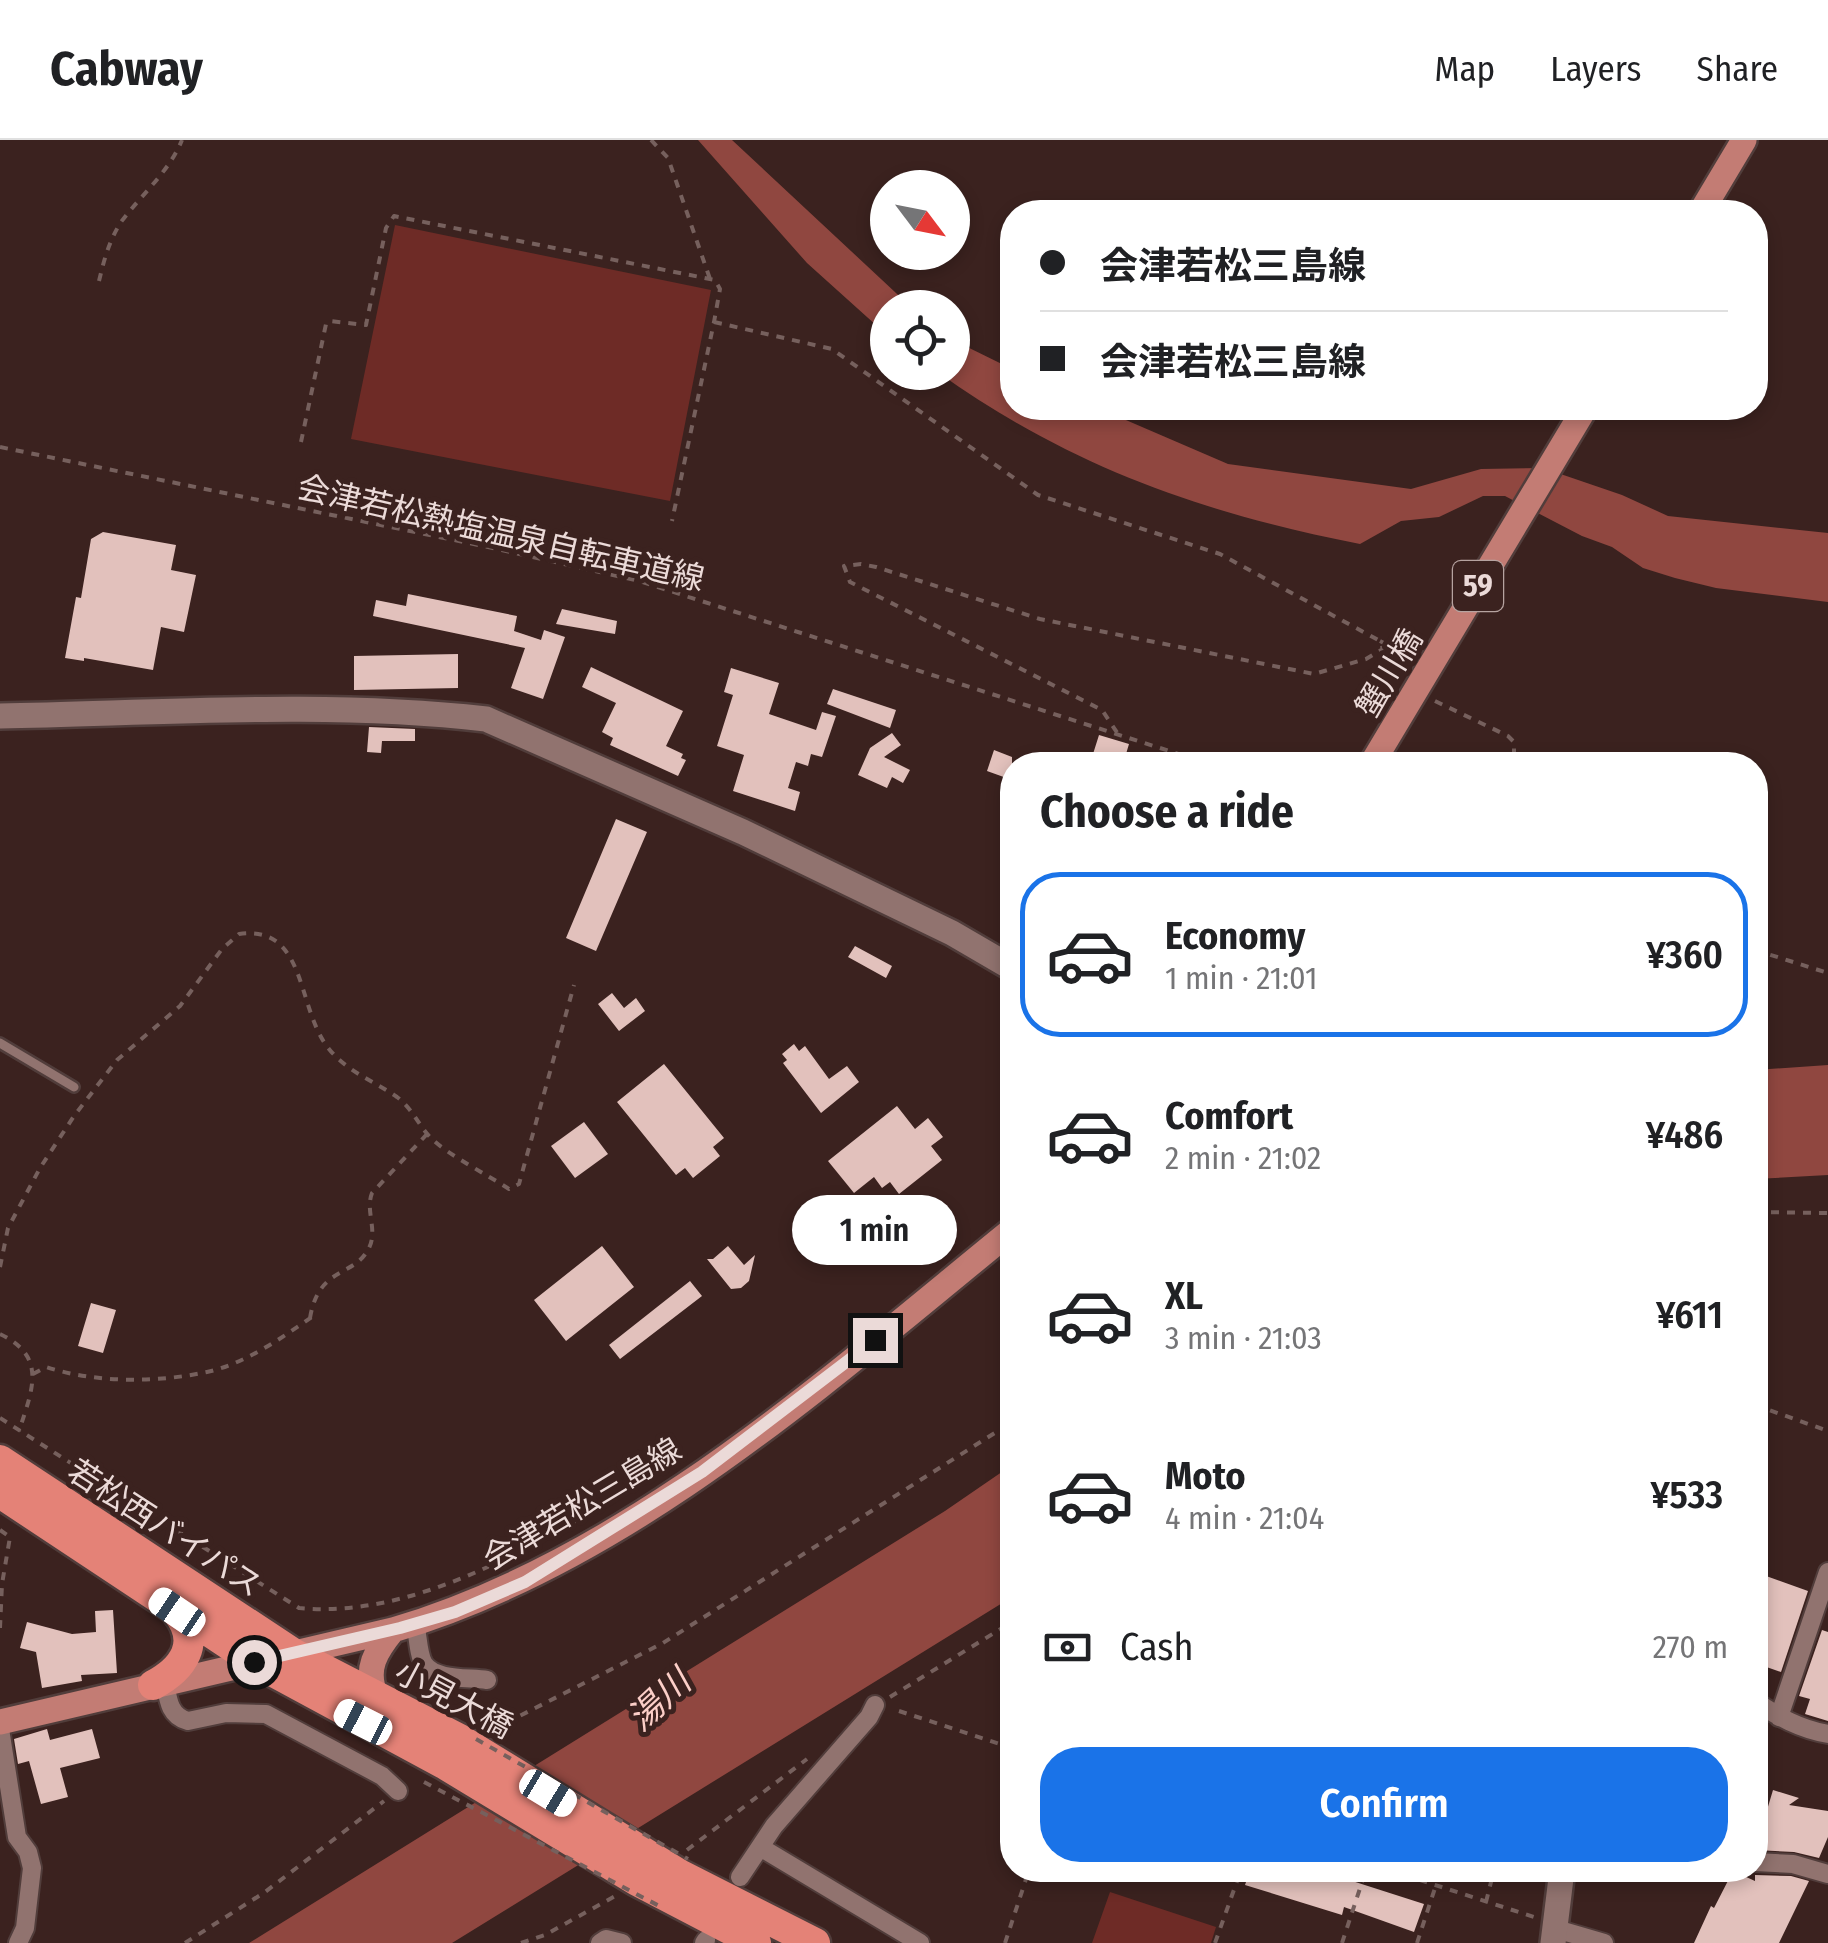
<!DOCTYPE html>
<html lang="en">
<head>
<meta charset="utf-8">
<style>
	body { margin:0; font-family:"Fira Sans Condensed","Noto Sans JP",sans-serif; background:#f6f6f6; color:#202124; height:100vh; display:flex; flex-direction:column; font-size:38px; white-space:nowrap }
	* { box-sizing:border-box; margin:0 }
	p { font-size:32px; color:#757577 }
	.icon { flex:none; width:55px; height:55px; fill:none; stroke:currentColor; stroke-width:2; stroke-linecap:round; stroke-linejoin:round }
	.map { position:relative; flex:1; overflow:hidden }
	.sheet { position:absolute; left:1000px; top:612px; width:768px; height:1130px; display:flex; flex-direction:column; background:#fff; border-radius:40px; box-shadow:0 5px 15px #0003 }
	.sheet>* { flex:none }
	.hud { position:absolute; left:1000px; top:60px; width:768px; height:220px; border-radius:40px; box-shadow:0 5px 15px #0003; display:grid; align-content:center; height:220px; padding:0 40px; background:#fff }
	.needle { width:65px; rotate:122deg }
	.tools { position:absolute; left:870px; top:30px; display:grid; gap:20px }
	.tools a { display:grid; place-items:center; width:100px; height:100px; border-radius:50%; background:#fff; box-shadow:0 5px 15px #0003; font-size:50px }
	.end { position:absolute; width:45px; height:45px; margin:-22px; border:12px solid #ebdad8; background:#111; box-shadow:0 0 0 5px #111 }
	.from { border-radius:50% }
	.bubble { position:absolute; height:70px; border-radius:35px; background:#fff; box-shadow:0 5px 15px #0003; font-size:32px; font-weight:600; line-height:70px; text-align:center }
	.car { position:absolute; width:30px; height:60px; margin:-30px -15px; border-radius:12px; box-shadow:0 0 8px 2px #0007; background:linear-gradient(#fff 24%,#345 0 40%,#fff 0 76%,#345 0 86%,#fff 0) }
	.hud b { display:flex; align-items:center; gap:35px; height:95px; font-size:38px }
	.hud b+b { border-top:2px solid #e0e0e0 }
	.hud i { width:25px; height:25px; background:#202124 }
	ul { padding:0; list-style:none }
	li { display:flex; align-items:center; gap:30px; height:165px; margin:0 20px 15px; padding:0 20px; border:5px solid transparent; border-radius:40px }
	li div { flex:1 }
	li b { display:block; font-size:38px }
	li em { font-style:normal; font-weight:600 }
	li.active { border-color:#1a73e8 }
	li>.icon { width:90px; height:90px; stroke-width:1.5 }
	h2 { padding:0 40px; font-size:45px; line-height:120px }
	.pay { display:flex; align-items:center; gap:25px; height:110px; padding:0 40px; font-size:38px }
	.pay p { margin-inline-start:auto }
	.button { display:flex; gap:20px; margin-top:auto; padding:20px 40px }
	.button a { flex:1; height:115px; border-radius:40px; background:#1a73e8; color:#fff; font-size:40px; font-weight:600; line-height:115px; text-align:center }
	header { display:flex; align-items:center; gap:60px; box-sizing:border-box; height:140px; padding:0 50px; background:#fff; border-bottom:2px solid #e0e0e0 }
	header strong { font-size:48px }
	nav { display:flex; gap:55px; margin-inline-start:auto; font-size:35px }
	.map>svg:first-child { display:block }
</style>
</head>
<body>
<header>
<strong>Cabway</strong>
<nav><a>Map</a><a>Layers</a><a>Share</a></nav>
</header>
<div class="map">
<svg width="1828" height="1803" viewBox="0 0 1828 1803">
	<rect width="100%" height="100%" fill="#3b221f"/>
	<!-- green -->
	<path fill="#6e2b26" d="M395 85 711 150 670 361 351 299Z
		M1110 1752 1216 1787 1211 1803H1092Z"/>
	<!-- water -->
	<path fill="#904740" d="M698 0H732L911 167 888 168 887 195 807 123Z
		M953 200 1012 229V268H1098L1228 324 1411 349 1481 329 1543 328 1622 355 1668 376 1828 393V462L1716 448 1675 438 1643 428 1612 407 1582 396 1505 356H1483L1439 377 1401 381 1360 404C1202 373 1071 327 939 233L952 232Z
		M1828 925V1035L1755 1039V930Z
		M1012 1325V1457L452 1803H249L945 1371Z"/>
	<!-- building -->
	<path fill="#e2c1bc" d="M103 392 176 405 171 430 196 435 184 492 161 487 153 530 84 518V521L65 518 76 457 81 458 91 399Z
		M408 454 517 476 514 491 541 500 544 490 565 497 543 559 511 548 525 508 373 476 376 460 406 466Z
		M562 469 617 481 615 494 556 484Z
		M458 514V548L354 550V516Z
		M591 527 683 571 666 606 683 614 681 618 686 620 678 636 610 605 613 598 602 592 616 563 582 547Z
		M731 528 779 543 769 574 816 590 822 572 836 576 822 617 811 614 808 626 796 622 788 648 800 652 795 671 733 651 744 615 717 606 733 555 724 552Z
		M833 549 896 570 890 588 827 564Z
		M369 587 415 589V601H382L381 613 367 612Z
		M892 593 901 605 884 617 910 630 903 643 892 637 887 648 858 635 870 608Z
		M1099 595 1129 604 1123 624 1093 614Z
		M994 610 1012 617V640L987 631Z
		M616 679 647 692 596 811 566 798Z
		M855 806 892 826 886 838 848 817Z
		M612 853 624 868 636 858 645 871 619 891 598 864Z
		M794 904 799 911 805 906 829 939 847 926 859 942 821 973 783 923 787 920 782 914Z
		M664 924 724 998 713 1007 720 1016 693 1038 685 1028 676 1035 617 962Z
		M897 966 915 989 928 978 943 997 931 1006 942 1020 899 1054 890 1042 882 1048 874 1037 854 1053 828 1021Z
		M584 982 608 1014 575 1038 551 1006Z
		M602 1106 634 1147 566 1201 534 1160Z
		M728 1106 744 1125 755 1115 749 1141 741 1148 731 1149 707 1119H713Z
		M690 1141 702 1156 620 1219 609 1205Z
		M91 1163 116 1170 103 1213 78 1206Z
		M1755 1432 1808 1451 1781 1532 1755 1523Z
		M113 1470 117 1533 81 1535 82 1541 42 1548 36 1512 20 1508 27 1482 72 1494 96 1492 95 1471Z
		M1822 1490 1828 1492V1581L1805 1574 1810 1559 1799 1556Z
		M47 1589 50 1600 92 1589 100 1618 60 1628 68 1657 41 1664 29 1621 18 1624 14 1599Z
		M1773 1650 1799 1658 1789 1665 1828 1671V1697L1819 1718 1794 1712 1755 1710Z
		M1250 1730H1318L1424 1764 1414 1792 1344 1767 1342 1775 1245 1745Z
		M1733 1731 1755 1741V1735L1791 1736 1809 1741 1779 1803H1694L1711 1766 1714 1768Z"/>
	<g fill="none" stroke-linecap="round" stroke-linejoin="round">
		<defs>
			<path id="lane" d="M0 903 74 947"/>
			<path id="street" d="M415 1483C418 1494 418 1515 424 1524 436 1541 469 1537 487 1540
				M165 1542C168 1559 169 1576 188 1581L226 1573 266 1574 382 1636 398 1651
				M1755 1561C1778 1577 1800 1589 1828 1594
				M1779 1577 1828 1432
				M0 1589 17 1697 28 1712 32 1728 25 1788 18 1803
				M760 1707 920 1803
				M1755 1722 1793 1724 1828 1734
				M740 1737 774 1686 869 1577 875 1565
				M1556 1789 1604 1803
				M600 1803 606 1799 622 1803
				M704 1803 706 1800"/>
			<path id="secondary" d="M0 576C161 573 326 561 486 579L743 692 952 793 1012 828
				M1553 1803 1562 1730"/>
			<path id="primary" d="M1701 72 1744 0
				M376 1556C364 1529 376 1511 393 1490
				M0 1582 393 1490C627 1421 826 1241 1012 1090"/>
			<path id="highway" d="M0 1320 293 1513 458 1598 681 1735 815 1803
				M0 1353 255 1522 444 1624 637 1741 756 1803
				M153 1545C183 1529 202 1503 177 1472"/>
		</defs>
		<!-- lane casing -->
		<use href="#lane" stroke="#513d3b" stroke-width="14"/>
		<!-- street casing -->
		<use href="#street" stroke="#513d3b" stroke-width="22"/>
		<!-- secondary casing -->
		<use href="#secondary" stroke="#513d3b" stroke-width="30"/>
		<!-- primary casing -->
		<use href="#primary" stroke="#513d3b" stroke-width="30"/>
		<!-- highway casing -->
		<use href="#highway" stroke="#513d3b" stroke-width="35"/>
		<!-- path -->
		<path stroke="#76605d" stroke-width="4" stroke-dasharray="8 8" stroke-linecap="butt" d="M651 0 668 18 710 139
			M99 141C104 120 109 101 121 82 141 55 169 32 182 0
			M714 182 832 209 1038 355 1220 414 1380 501 1383 509 1366 519 1314 534 1040 479 876 427 861 424 844 426 850 442 1102 570 1120 597
			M301 302 326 184 330 181 366 185 386 88 394 76 715 140 720 149 714 182 672 381
			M0 307 488 407 639 441 1213 625
			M1380 501 1399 511 1405 524
			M1435 561 1508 596 1514 602V625
			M1755 810 1828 833
			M1755 1072 1828 1073
			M0 1127 8 1088 40 1028 74 976 117 920 180 866 222 809 239 794C304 785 297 860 324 902 342 930 371 939 397 957 413 969 418 985 431 998 448 1015 488 1035 509 1049L519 1044 574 845
			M310 1178C319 1125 354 1138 369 1108 378 1090 365 1071 372 1053L428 993
			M0 1194C48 1217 32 1250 19 1291
			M33 1234 46 1227C96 1243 155 1243 207 1232 247 1223 283 1197 316 1174
			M1755 1265 1828 1291
			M0 1278 299 1468C412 1479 531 1408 625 1352
			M0 1390 10 1397 2 1444 0 1488
			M890 1557 1012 1482
			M899 1571 1012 1608
			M492 1590 663 1503 1012 1282
			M687 1710 807 1619
			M1389 1730 1537 1778
			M1486 1762 1494 1730
			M185 1803 265 1752 384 1661
			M521 1803 545 1795 617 1755
			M1005 1803 1029 1730
			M1215 1803 1241 1730
			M1342 1803 1366 1730
			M1417 1803 1436 1745"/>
		<!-- lane -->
		<use href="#lane" stroke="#91736f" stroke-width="9"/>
		<!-- street -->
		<use href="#street" stroke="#91736f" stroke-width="18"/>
		<!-- secondary -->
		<use href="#secondary" stroke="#91736f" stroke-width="25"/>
		<!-- primary -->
		<use href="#primary" stroke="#c37c74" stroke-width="25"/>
		<!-- highway -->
		<use href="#highway" stroke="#e48277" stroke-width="30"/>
		<defs>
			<path id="primary-bridge" d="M1371 625 1585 268"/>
		</defs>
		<!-- primary-bridge casing -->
		<use href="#primary-bridge" stroke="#513d3b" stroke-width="30" stroke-linecap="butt"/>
		<!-- path-bridge -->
		<path stroke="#76605d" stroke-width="4" stroke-dasharray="8 8" stroke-linecap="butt" d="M476 1599 688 1719
			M424 1642 663 1768"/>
		<!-- primary-bridge -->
		<use href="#primary-bridge" stroke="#c37c74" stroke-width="25"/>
	</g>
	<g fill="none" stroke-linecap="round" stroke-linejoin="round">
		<!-- route -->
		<path stroke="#ebdad8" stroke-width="12" d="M254 1522 400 1488 455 1472 525 1442 702 1332 875 1200"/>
	</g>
	<g text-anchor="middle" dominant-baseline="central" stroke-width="10" stroke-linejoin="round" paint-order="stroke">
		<!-- shield labels -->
		<rect fill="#3b221f" stroke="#b6a3a0" stroke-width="2.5" x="1453" y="421" width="50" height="50" rx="8"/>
		<g font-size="30" font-weight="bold" fill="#ebdad8">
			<text x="1478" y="446">59</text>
		</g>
		<!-- street labels -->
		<g font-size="32" fill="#ebdad8" stroke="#3b221f">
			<text transform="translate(501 393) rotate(13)">会津若松熱塩温泉自転車道線</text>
			<text transform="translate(1389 533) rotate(-59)">蟹川橋</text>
			<text transform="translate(582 1364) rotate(-31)">会津若松三島線</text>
			<text transform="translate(165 1388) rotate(33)">若松西バイパス</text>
			<text transform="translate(454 1559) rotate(28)">小見大橋</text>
		</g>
		<!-- water labels -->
		<g font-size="35" font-style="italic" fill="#fccfc8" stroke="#3b221f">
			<text transform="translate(659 1560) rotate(-43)">湯川</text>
		</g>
	</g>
</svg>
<div class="tools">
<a><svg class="needle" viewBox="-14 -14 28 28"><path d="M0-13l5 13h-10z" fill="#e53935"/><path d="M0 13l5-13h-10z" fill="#757577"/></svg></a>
<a><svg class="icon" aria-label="locate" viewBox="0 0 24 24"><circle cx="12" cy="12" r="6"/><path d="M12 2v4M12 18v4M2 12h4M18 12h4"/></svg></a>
</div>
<i class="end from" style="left:254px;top:1522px"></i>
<i class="end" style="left:875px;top:1200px"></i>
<div class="bubble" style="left:792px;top:1055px;width:165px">1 min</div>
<i class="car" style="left:177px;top:1472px;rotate:304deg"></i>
<i class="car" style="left:363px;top:1582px;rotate:297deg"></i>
<i class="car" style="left:548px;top:1653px;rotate:121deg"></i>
<div class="hud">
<b><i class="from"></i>会津若松三島線</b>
<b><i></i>会津若松三島線</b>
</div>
<section class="sheet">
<h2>Choose a ride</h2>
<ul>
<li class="active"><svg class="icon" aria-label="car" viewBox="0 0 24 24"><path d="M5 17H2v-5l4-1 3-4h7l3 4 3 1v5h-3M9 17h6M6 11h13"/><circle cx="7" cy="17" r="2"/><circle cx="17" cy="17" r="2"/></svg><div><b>Economy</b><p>1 min · 21:01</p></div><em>¥360</em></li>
<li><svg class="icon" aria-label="car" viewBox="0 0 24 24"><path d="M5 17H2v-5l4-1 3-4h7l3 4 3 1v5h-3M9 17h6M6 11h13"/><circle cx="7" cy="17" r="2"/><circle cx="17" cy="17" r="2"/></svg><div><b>Comfort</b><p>2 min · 21:02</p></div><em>¥486</em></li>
<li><svg class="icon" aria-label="car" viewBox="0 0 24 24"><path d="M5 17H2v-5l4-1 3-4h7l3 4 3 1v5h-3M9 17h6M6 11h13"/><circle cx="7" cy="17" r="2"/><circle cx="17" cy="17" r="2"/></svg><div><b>XL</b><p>3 min · 21:03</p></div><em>¥611</em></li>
<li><svg class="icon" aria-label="car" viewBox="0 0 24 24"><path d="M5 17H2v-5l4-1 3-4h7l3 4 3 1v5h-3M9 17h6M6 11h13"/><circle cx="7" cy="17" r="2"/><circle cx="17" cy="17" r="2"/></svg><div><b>Moto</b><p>4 min · 21:04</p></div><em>¥533</em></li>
</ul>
<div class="pay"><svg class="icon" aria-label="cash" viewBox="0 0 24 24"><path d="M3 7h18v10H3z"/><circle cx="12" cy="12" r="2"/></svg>Cash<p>270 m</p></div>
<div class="button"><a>Confirm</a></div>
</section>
</div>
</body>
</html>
